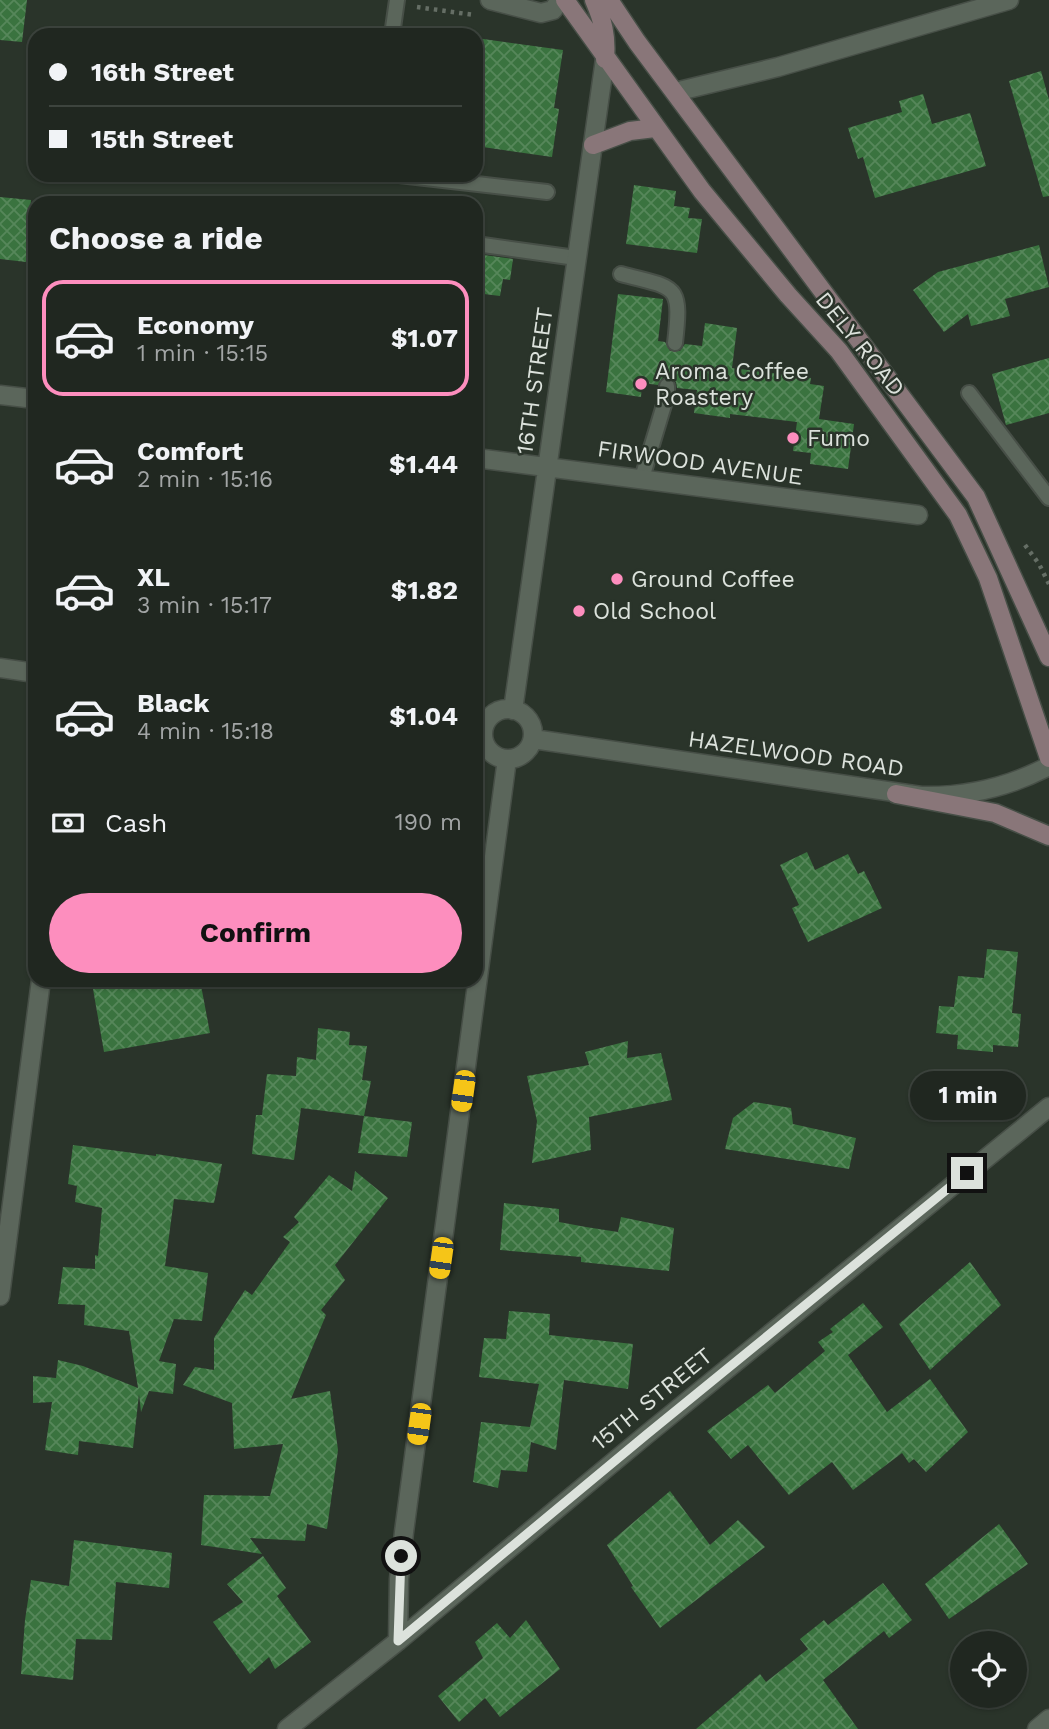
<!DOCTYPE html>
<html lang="en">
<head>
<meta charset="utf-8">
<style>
	body { margin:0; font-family:"Work Sans",sans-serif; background:#282f29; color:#f1f3f6; height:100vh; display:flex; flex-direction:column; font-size:26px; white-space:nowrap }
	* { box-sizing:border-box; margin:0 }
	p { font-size:23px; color:#a2a5a5 }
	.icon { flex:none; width:38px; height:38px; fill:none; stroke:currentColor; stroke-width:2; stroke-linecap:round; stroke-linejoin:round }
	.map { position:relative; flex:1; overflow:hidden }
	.panel { position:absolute; left:28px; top:196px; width:455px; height:791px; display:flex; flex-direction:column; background:#202720; border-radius:21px; box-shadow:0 2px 5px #0004,0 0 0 2px #3d443e }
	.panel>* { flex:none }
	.hud { position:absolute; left:28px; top:28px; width:455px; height:154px; border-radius:21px; box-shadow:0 2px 5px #0004,0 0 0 2px #3d443e; display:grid; align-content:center; height:154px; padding:0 21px; background:#202720 }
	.tools { position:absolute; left:950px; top:1631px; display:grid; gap:14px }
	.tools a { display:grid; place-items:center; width:77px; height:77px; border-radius:50%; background:#202720; box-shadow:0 2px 5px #0004,0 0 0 2px #3d443e; font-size:35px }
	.end { position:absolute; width:32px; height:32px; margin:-16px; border:9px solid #dce2dc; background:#111; box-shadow:0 0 0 4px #111 }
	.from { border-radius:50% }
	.bubble { position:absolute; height:49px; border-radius:24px; background:#202720; box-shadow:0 2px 5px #0004,0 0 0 2px #3d443e; font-size:23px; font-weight:700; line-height:49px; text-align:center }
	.car { position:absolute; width:21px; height:42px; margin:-21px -10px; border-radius:9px; box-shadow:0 0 5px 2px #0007; background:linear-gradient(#f5c518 24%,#345 0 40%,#f5c518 0 76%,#345 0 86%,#f5c518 0) }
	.hud b { display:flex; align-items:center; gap:24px; height:66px; font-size:26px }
	.hud b+b { border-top:2px solid #3d443e }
	.hud i { width:18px; height:18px; background:#f1f3f6 }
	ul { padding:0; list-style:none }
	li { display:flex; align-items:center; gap:21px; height:116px; margin:0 14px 10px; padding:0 7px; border:4px solid transparent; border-radius:21px }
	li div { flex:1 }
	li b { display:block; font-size:26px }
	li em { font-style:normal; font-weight:700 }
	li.on { border-color:#fd8ebe }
	li>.icon { width:63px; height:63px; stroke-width:1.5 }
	h2 { padding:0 21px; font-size:32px; line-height:84px }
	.pay { display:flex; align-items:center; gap:18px; height:77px; padding:0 21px; font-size:26px }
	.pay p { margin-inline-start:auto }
	.button { display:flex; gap:14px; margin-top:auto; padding:14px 21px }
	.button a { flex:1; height:80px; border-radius:42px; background:#fd8ebe; color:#111; font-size:28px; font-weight:700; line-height:80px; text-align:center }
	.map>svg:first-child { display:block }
</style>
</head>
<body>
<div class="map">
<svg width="1049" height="1729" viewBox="0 0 1049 1729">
	<defs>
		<pattern id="building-cross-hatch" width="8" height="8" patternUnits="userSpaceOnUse" patternTransform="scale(1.75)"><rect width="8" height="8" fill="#3a733f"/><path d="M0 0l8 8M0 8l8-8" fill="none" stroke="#56875a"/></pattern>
	</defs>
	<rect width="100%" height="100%" fill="#2a342a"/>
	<!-- building -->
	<path fill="url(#building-cross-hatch)" d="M0 0H27L22 42 0 40Z
		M476 38 563 50 554 108 559 109 552 157 476 146Z
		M1041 71 1049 100V196L1043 197 1009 81Z
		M923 94 932 124 970 113 986 166 875 198 863 157 858 159 848 128 902 112 899 101Z
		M634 185 676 191 674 206 690 208 688 218 702 219 697 253 626 244Z
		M0 197 31 200 26 262 0 259Z
		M1039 245 1049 287 1005 299 1010 316 971 326 968 314 944 332 913 290 938 272Z
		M476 254 513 259 510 280 503 279 500 296 476 293Z
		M618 294 663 299 658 341 665 342 670 351H680L685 344 702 346 705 323 737 328 732 368 811 378 810 384 824 386 819 419 854 424 848 469 810 464 811 453 793 451 797 422 730 414V418L694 413 697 390 677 388 676 382 671 377H663L658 385 642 383 641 397 606 392Z
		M1049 358V413L1006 425 992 374Z
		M807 852 815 870 848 854 858 874 864 871 882 908 808 942 792 908 799 905 780 865Z
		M987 949 1018 952 1012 1013 1021 1014 1018 1047 993 1045V1052L957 1049 958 1035 936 1033 939 1006 954 1007 958 976 984 978Z
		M146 980H200L210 1033 104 1052 93 989Z
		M318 1028 350 1032 349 1045 367 1046 362 1080 371 1081 364 1116 301 1108 294 1160 252 1154 256 1115H262L267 1074 296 1076 297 1057 316 1060Z
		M628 1041 627 1058 661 1053 672 1100 589 1117 591 1150 532 1163 537 1121 527 1076 589 1065 585 1052Z
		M754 1102 791 1108 793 1124 856 1138 849 1169 725 1149 733 1118Z
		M364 1116 412 1122 407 1157 358 1153Z
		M73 1145 156 1156V1154L222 1164 214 1203 174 1199 165 1266 208 1273 202 1321 174 1319 159 1361 176 1364 173 1394 149 1391 141 1412 139 1394 133 1448 79 1441 78 1455 45 1450 52 1402 33 1403V1376L56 1378 58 1360 83 1366 138 1388 129 1331 84 1325 85 1305 58 1304 63 1267 95 1269V1255L98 1256 102 1208 75 1202 77 1186 68 1184Z
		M355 1171 388 1198 335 1265 345 1280 321 1310 326 1315 291 1399 330 1391 338 1450 327 1529 307 1524 305 1541 250 1538 262 1554 201 1545 204 1495 270 1496 283 1444 234 1449 232 1403 183 1385 195 1367 214 1370V1338L245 1290 252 1295 290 1242 283 1237 299 1222 294 1217 329 1175 352 1191Z
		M504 1203 559 1209V1222L586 1227 618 1232 621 1217 674 1228 669 1271 581 1262V1257L500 1250Z
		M970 1262 1001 1305 930 1370 899 1324Z
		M863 1303 883 1327 848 1355 887 1412 930 1379 968 1432 926 1472 914 1459 909 1463 902 1453 853 1490 832 1462 789 1495 748 1445 731 1459 707 1431 768 1385 775 1393 825 1351 818 1342 833 1332 830 1329Z
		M509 1311 550 1314 549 1335 633 1344 628 1389 564 1380 556 1450 531 1442 527 1472 501 1470 498 1488 473 1482 481 1422 530 1427 539 1384 479 1377 484 1338 506 1339Z
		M670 1491 710 1545 738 1520 765 1547 660 1628 631 1587 633 1586 607 1545Z
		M999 1524 1028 1564 949 1619 925 1584Z
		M74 1540 172 1553 169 1588 116 1582 112 1640 76 1639 73 1680 21 1674 25 1620 31 1580 69 1586Z
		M263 1556 286 1588 277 1596 311 1642 275 1669 269 1657 250 1674 213 1622 243 1602 227 1584Z
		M883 1583 912 1620 889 1638 884 1631 823 1680 858 1729H696L760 1674 766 1682 808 1649 800 1639 824 1620 828 1625Z
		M526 1620 560 1669 500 1717 485 1698 459 1722 438 1696 483 1658 475 1642 497 1623 510 1638Z"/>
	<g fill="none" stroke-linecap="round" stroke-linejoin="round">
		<defs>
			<path id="service" d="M392 35 397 0
				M399 175 547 192
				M476 244 576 258
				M621 274C676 289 682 282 675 343
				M969 393 1049 498
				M642 478 667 395V386"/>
			<path id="minor" d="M490 0 541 13 553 10 560 0
				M675 92 778 67 1009 0
				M0 395 35 399
				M476 458 918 515
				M0 668 35 673
				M483 734a25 25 0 1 1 50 0a25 25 0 1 1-50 0Z
				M513 710 605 59
				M533 739 921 796C966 797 1009 787 1049 766
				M0 1296 41 980
				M398 1641 399 1579 404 1532 507 759
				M287 1729 398 1641 646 1435 1049 1107
				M1037 1729 1049 1719"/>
			<path id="secondary" d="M565 0 702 191 788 295 839 351 958 515 988 578 1049 758
				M594 0C603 21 607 36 605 59
				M609 0 637 42 976 497 1049 657
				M593 145 630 131 655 128
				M896 794 995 813 1049 836"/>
		</defs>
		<!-- service casing -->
		<use href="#service" stroke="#474f47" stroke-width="18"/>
		<!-- minor casing -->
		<use href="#minor" stroke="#474f47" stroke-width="21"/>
		<!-- secondary casing -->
		<use href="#secondary" stroke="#474f47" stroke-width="21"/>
		<!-- path -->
		<path stroke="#656e65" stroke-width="4.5" stroke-dasharray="3.5 5" stroke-linecap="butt" d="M417 7 474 15
			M1025 545 1039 564 1049 584"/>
		<!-- service -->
		<use href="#service" stroke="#5b665b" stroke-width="14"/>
		<!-- minor -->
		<use href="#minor" stroke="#5b665b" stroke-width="18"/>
		<!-- secondary -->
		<use href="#secondary" stroke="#897679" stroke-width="18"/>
	</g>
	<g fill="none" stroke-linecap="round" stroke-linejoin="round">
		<!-- route -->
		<path stroke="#dce2dc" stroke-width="9" d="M401 1556 398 1641 646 1435 967 1173"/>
	</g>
	<!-- markers -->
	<g fill="#fd8ebe" stroke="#2a342a" stroke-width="2.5">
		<circle cx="641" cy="384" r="7"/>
		<circle cx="793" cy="438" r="7"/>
		<circle cx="617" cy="579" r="7"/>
		<circle cx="579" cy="611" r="7"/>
	</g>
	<g text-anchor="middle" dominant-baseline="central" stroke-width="5" stroke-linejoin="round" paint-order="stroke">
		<!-- street labels -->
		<g font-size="23" fill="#dce2dc" stroke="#2a342a">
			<text transform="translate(860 344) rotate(51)">DELY ROAD</text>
			<text transform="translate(535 381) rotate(-82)">16TH STREET</text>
			<text transform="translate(700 463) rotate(8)">FIRWOOD AVENUE</text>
			<text transform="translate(796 754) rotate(8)">HAZELWOOD ROAD</text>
			<text transform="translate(652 1399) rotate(-39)">15TH STREET</text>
		</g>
		<!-- poi labels -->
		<g font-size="23" fill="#dce2dc" stroke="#2a342a" text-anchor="start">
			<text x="655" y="371">Aroma Coffee<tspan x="655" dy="26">Roastery</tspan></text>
			<text x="807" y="438">Fumo</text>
			<text x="631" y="579">Ground Coffee</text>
			<text x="593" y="611">Old School</text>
		</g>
	</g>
</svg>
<div class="tools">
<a><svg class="icon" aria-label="locate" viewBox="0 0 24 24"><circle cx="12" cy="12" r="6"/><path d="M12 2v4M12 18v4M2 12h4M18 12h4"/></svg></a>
</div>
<i class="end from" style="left:401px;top:1556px"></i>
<i class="end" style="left:967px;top:1173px"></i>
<div class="bubble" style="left:910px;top:1071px;width:116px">1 min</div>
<i class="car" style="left:463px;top:1091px;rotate:188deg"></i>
<i class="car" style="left:441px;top:1258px;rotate:188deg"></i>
<i class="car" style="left:419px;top:1424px;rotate:188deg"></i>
<div class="hud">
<b><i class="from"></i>16th Street</b>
<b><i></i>15th Street</b>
</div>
<section class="panel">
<h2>Choose a ride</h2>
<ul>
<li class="on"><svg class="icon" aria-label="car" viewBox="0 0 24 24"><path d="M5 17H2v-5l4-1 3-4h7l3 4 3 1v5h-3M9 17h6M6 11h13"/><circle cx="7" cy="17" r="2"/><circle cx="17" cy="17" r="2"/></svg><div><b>Economy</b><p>1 min · 15:15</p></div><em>$1.07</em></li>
<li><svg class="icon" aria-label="car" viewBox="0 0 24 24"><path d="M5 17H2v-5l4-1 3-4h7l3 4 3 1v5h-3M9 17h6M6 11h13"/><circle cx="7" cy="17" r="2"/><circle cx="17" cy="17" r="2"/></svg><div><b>Comfort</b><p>2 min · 15:16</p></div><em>$1.44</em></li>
<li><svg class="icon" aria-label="car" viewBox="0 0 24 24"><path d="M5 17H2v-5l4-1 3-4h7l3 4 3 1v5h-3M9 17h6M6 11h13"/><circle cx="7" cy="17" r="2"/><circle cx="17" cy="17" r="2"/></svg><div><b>XL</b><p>3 min · 15:17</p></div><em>$1.82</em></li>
<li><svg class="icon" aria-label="car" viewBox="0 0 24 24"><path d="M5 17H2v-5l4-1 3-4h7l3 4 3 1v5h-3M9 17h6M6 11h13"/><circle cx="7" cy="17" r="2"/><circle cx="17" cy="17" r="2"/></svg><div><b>Black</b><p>4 min · 15:18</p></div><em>$1.04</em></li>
</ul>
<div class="pay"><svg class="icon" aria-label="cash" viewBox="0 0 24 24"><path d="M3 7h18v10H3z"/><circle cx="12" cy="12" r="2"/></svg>Cash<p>190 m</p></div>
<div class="button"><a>Confirm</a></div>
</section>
</div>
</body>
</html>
